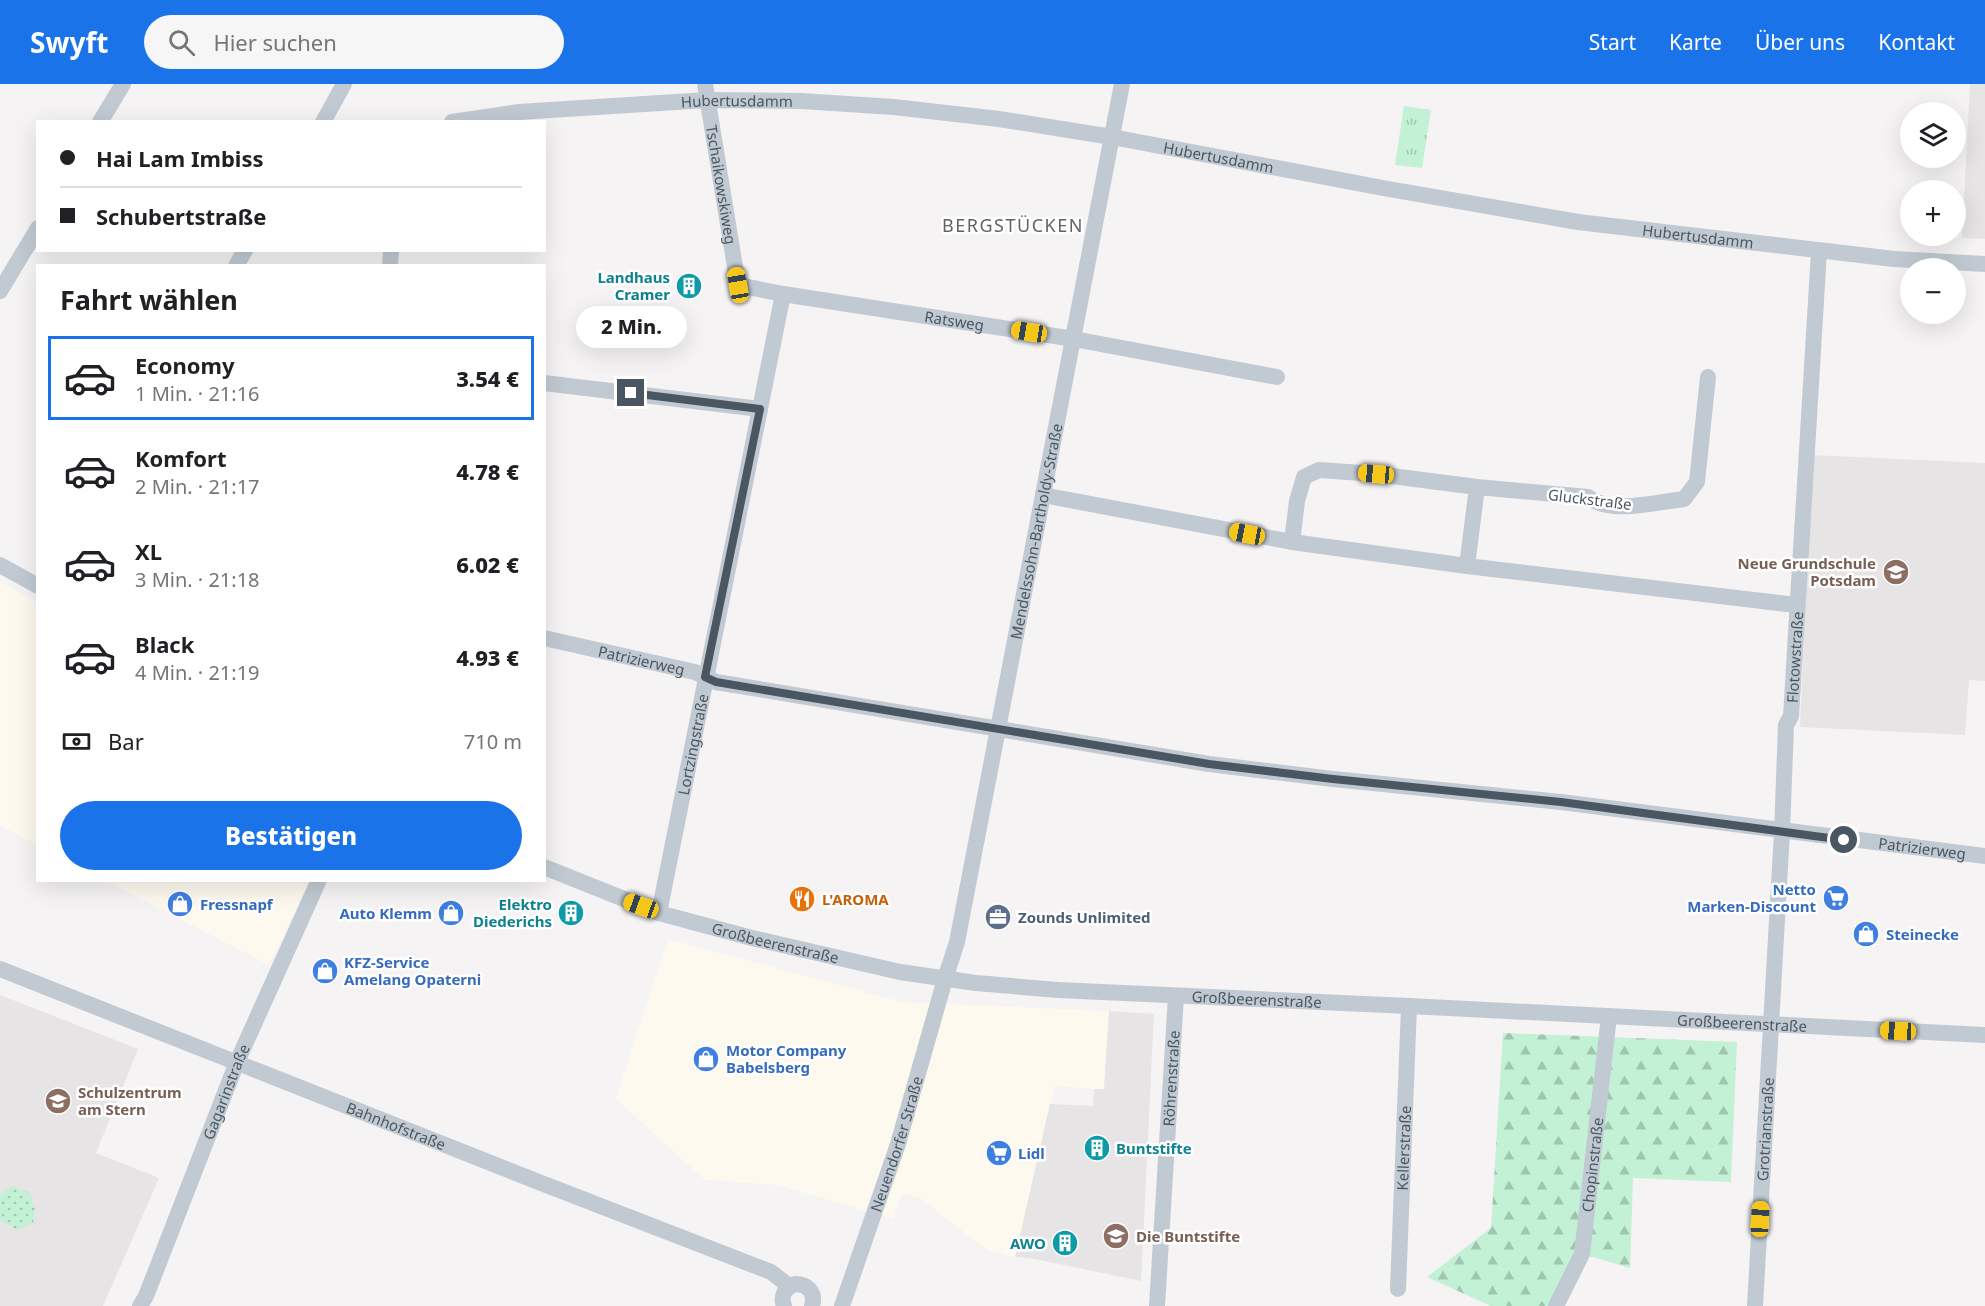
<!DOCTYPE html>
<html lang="de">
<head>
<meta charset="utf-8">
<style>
	body { margin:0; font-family:"Noto Sans",sans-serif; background:#f6f6f6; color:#202124; height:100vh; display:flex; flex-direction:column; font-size:22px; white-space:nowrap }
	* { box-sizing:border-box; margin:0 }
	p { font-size:20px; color:#757577 }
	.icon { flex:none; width:33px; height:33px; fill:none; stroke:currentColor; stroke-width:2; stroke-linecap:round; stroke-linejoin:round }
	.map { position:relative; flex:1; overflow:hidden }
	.details { position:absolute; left:36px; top:180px; width:510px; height:618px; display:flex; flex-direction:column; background:#fff; border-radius:0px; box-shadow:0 6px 24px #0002 }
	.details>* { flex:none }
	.banner { position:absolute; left:36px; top:36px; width:510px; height:132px; border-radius:0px; box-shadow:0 6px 24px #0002; display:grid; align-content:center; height:132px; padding:0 24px; background:#fff }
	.controls { position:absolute; left:1900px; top:18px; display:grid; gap:12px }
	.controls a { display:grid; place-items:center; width:66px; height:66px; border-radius:50%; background:#fff; box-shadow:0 6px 24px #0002; font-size:30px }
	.end { position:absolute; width:27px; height:27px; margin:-14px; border:8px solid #4a5661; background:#fff; box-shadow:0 0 0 3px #fff }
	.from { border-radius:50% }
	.bubble { position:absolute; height:42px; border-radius:21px; background:#fff; box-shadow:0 6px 24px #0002; font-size:20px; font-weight:800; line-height:42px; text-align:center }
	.car { position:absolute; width:18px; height:36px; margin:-18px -9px; border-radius:8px; box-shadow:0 0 4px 2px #0007; background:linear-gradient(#f5c518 24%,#345 0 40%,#f5c518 0 76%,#345 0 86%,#f5c518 0) }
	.banner b { display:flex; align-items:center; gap:21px; height:57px; font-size:22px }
	.banner b+b { border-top:2px solid #e0e0e0 }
	.banner i { width:15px; height:15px; background:#202124 }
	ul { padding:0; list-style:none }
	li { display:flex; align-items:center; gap:18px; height:84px; margin:0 12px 9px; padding:0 12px; border:3px solid transparent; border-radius:0px }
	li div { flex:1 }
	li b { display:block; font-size:22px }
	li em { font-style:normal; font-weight:800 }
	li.selected { border-color:#1a73e8 }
	li>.icon { width:54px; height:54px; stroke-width:1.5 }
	h2 { padding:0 24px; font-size:27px; line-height:72px }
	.pay { display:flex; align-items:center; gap:15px; height:66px; padding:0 24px; font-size:22px }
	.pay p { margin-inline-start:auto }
	.cta { display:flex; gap:12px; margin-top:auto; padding:12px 24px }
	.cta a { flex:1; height:69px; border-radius:36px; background:#1a73e8; color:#fff; font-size:24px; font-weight:800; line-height:69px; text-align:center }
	header { display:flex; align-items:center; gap:36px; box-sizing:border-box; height:84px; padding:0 30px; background:#1a73e8; color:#fff }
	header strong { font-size:28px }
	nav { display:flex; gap:33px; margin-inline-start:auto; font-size:21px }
	.search { width:420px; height:54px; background:#f6f6f6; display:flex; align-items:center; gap:15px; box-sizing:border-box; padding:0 21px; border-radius:33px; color:#757577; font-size:22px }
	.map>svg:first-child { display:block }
</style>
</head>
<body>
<header>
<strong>Swyft</strong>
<div class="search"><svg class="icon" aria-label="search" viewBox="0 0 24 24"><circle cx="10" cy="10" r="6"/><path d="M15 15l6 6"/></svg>Hier suchen</div>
<nav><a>Start</a><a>Karte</a><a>Über uns</a><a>Kontakt</a></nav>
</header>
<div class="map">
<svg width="1985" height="1222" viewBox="0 0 1985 1222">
	<defs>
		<pattern id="grass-dots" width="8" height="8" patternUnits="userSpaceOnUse" patternTransform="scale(1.5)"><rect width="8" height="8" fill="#c3f1d5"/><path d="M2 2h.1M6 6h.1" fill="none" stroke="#a0c6b0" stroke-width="1.8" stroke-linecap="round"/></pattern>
		<pattern id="forest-firs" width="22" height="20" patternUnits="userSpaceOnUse" patternTransform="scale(1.5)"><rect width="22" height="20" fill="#c3f1d5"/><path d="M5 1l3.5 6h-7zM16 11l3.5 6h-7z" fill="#a0c6b0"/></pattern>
		<pattern id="park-tufts" width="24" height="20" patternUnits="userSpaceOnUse" patternTransform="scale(1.5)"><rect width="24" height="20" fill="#c3f1d5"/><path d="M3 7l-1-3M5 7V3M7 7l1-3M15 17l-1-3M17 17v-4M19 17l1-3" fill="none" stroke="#a0c6b0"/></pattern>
	</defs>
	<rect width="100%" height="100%" fill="#f5f3f3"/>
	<!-- commercial -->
	<path fill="#fdf9ef" d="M0 498 37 518V761L0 741Z
		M106 797H309L269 881Z
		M668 855 902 918 1109 927 1104 1006 1055 1002 1015 1173 987 1166 921 1115 903 1109 893 1135 778 1101 705 1096 616 1015Z"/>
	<!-- education -->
	<path fill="#e6e4e5" d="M1970 0H1985V155L1962 154Z
		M1812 371 1985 379V597L1969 596 1965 651 1800 643Z
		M0 911 138 965 96 1069 159 1094 103 1222H0Z
		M1109 927 1154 930 1141 1197 1035 1175 1015 1173 1050 1020 1093 1022 1094 1005H1104Z"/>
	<!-- grass -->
	<path fill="url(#grass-dots)" d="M12 1102 30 1109 35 1125 33 1139 16 1146 0 1136V1111Z"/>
	<!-- forest -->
	<path fill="url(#forest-firs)" d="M1503 949 1737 958 1731 1098 1633 1094 1630 1184 1576 1168 1549 1222H1491L1427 1193 1491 1144Z"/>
	<!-- park -->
	<path fill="url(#park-tufts)" d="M1404 22 1431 26 1422 84 1395 81Z"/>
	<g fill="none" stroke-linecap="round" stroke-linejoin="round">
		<!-- minor -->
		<g stroke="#c1cad2" stroke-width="16">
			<path id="s1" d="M705 0 738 201 783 210 1074 255 1277 293"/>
			<path d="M100 38 123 0"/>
			<path d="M323 38 344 0"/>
			<path id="s2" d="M452 38 519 28 707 16 801 17 894 23 999 35 1112 53 1383 104 1578 138 1894 175 1985 180"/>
			<path d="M236 182 245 166"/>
			<path d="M390 182 391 166"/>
			<path d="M0 207 38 144"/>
			<path d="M544 299 760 325"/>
			<path d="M1477 403 1588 413C1611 431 1657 418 1684 415L1697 398 1708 293"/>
			<path d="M1043 411 1292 458 1467 482 1796 521"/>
			<path d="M1292 458 1297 417 1304 393 1319 386 1376 390 1477 403 1467 482"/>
			<path d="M0 481 38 502"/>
			<path id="s3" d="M544 554 695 588 716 598 1209 680 1333 695 1561 718 1985 772"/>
			<path id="s4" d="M544 783 659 829 752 854 900 888 976 899 1058 906 1409 922 1985 951"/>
			<path id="s5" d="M659 829 783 210"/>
			<path id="s6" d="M0 885 536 1097 771 1188 789 1202"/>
			<path id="s7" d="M1398 1205 1409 922"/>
			<path id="s8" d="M140 1222 146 1212 237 978 319 796"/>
			<path d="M784 1222C780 1212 785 1204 795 1200 808 1200 816 1209 812 1222"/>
			<path id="s9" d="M842 1222 898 1060 945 895 957 858 1122 0"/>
			<path id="s10" d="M1157 1222 1176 912"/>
			<path id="s11" d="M1556 1222 1582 1170 1609 932"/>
			<path id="s12" d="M1755 1222 1782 748 1786 641 1791 632 1819 167"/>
		</g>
	</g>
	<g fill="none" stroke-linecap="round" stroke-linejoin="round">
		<!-- route -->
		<path stroke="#4a5661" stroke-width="8" d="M631 309 760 325 705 593 716 598 1209 680 1333 695 1561 718 1844 756"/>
	</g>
	<!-- icons -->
	<defs>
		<symbol id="building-disc" viewBox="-11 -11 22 22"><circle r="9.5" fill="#0f9aa8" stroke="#fff"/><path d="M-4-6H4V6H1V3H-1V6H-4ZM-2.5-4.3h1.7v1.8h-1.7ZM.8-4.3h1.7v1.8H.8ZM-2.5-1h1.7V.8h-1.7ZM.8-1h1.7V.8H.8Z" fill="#fff"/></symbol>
		<symbol id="school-disc" viewBox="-11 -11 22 22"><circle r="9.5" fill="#8d6e63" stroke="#fff"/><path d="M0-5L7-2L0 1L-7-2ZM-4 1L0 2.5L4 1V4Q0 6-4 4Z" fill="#fff"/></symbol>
		<symbol id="supermarket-disc" viewBox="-11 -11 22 22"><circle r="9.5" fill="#3f7fe0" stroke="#fff"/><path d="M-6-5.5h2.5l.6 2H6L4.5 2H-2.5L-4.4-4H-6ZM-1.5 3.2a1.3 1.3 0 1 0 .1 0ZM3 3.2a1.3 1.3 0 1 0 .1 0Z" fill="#fff"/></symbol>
		<symbol id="restaurant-disc" viewBox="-11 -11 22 22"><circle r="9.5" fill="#e8710a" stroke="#fff"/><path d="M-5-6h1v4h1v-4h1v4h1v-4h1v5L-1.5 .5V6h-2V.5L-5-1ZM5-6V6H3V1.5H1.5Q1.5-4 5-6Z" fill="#fff"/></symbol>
		<symbol id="shop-disc" viewBox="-11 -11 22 22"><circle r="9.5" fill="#3f7fe0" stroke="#fff"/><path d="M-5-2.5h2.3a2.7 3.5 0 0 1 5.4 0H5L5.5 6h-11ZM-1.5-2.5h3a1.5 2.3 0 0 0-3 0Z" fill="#fff"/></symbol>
		<symbol id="office-disc" viewBox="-11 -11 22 22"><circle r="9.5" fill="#5c6f8a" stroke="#fff"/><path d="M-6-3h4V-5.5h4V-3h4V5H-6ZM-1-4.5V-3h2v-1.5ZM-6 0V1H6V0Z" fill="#fff"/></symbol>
	</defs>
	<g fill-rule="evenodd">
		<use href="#building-disc" x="674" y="187" width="30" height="30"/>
		<use href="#school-disc" x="1881" y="473" width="30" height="30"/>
		<use href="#supermarket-disc" x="1821" y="799" width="30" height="30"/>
		<use href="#restaurant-disc" x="787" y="800" width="30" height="30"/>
		<use href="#shop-disc" x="165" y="805" width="30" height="30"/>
		<use href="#shop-disc" x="436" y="814" width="30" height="30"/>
		<use href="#building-disc" x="556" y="814" width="30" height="30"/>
		<use href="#office-disc" x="983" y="818" width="30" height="30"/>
		<use href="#shop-disc" x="1851" y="835" width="30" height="30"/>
		<use href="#shop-disc" x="310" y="872" width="30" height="30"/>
		<use href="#shop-disc" x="691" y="960" width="30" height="30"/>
		<use href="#school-disc" x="43" y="1002" width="30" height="30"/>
		<use href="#building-disc" x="1082" y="1049" width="30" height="30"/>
		<use href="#supermarket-disc" x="984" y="1054" width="30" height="30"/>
		<use href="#school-disc" x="1101" y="1137" width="30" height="30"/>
		<use href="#building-disc" x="1050" y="1144" width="30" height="30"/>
	</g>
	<g text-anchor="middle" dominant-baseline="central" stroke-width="5" stroke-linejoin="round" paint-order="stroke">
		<!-- street labels -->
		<g font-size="15" fill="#4a5661" stroke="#fff">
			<text stroke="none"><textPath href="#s2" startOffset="286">Hubertusdamm</textPath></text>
			<text stroke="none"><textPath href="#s2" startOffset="772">Hubertusdamm</textPath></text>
			<text stroke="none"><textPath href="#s1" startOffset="102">Tschaikowskiweg</textPath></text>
			<text stroke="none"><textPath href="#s2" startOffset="1258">Hubertusdamm</textPath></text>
			<text stroke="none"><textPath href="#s1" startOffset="423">Ratsweg</textPath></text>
			<text transform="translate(1590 415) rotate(7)">Gluckstraße</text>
			<text stroke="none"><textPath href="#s9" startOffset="800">Mendelssohn-Bartholdy-Straße</textPath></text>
			<text stroke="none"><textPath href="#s12" startOffset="651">Flotowstraße</textPath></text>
			<text stroke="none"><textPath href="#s3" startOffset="100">Patrizierweg</textPath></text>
			<text stroke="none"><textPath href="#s5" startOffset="172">Lortzingstraße</textPath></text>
			<text stroke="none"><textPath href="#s3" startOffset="1396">Patrizierweg</textPath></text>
			<text stroke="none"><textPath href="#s4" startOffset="244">Großbeerenstraße</textPath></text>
			<text stroke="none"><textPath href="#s4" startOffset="730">Großbeerenstraße</textPath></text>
			<text stroke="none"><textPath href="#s4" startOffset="1216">Großbeerenstraße</textPath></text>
			<text stroke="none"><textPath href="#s10" startOffset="228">Röhrenstraße</textPath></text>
			<text stroke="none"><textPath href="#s8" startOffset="231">Gagarinstraße</textPath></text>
			<text stroke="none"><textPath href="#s6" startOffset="426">Bahnhofstraße</textPath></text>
			<text stroke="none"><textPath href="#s12" startOffset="177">Grotrianstraße</textPath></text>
			<text stroke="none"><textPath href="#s9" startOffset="171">Neuendorfer Straße</textPath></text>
			<text stroke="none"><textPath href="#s7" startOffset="141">Kellerstraße</textPath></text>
			<text stroke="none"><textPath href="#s11" startOffset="148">Chopinstraße</textPath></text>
		</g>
		<!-- culture labels -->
		<g font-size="15" font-weight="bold" fill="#0d838f" stroke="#fff" text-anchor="end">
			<text x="670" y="193">Landhaus<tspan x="670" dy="17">Cramer</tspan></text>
			<text x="552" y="820">Elektro<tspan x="552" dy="17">Diederichs</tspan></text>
			<text x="1116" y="1064" text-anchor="start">Buntstifte</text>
			<text x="1046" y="1159">AWO</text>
		</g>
		<!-- education labels -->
		<g font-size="15" font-weight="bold" fill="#785e54" stroke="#fff" text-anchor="start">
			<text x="1876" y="479" text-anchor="end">Neue Grundschule<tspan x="1876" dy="17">Potsdam</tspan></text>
			<text x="78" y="1008">Schulzentrum<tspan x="78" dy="17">am Stern</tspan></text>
			<text x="1136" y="1152">Die Buntstifte</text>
		</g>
		<!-- shop labels -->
		<g font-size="15" font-weight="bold" fill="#366cbe" stroke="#fff" text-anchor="start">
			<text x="1816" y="805" text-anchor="end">Netto<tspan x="1816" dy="17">Marken-Discount</tspan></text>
			<text x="200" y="820">Fressnapf</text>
			<text x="432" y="829" text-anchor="end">Auto Klemm</text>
			<text x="1886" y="850">Steinecke</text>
			<text x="344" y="878">KFZ-Service<tspan x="344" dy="17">Amelang Opaterni</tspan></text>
			<text x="726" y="966">Motor Company<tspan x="726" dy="17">Babelsberg</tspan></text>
			<text x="1018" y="1069">Lidl</text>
		</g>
		<!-- food labels -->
		<g font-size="15" font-weight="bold" fill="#c56008" stroke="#fff" text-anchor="start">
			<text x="822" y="815">L'AROMA</text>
		</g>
		<!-- service labels -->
		<g font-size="15" font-weight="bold" fill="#4e5e75" stroke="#fff" text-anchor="start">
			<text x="1018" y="833">Zounds Unlimited</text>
		</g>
		<!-- quarter labels -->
		<g font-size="18" letter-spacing="1.5" fill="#5f6368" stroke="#fff">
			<text x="1013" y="141">BERGSTÜCKEN</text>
		</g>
	</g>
</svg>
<div class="controls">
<a><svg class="icon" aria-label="layers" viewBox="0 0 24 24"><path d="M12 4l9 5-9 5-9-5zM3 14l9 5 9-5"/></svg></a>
<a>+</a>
<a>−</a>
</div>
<i class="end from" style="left:1844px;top:756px"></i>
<i class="end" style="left:631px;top:309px"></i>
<div class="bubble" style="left:576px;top:222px;width:111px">2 Min.</div>
<i class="car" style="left:738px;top:201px;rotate:350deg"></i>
<i class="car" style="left:1029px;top:248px;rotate:279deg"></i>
<i class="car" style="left:1376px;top:390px;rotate:275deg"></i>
<i class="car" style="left:1247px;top:450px;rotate:281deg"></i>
<i class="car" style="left:641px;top:822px;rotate:290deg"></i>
<i class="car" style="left:1898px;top:947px;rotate:273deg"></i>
<i class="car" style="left:1760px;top:1135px;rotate:3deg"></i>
<div class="banner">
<b><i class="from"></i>Hai Lam Imbiss</b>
<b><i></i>Schubertstraße</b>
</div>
<section class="details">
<h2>Fahrt wählen</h2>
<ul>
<li class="selected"><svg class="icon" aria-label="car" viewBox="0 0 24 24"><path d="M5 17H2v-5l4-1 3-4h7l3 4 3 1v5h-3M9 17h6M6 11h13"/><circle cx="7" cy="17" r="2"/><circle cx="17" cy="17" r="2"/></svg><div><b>Economy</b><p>1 Min. · 21:16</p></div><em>3.54 €</em></li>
<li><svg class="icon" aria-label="car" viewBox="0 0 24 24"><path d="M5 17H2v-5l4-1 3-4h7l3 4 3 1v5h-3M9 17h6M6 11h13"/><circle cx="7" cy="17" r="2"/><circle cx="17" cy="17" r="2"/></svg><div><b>Komfort</b><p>2 Min. · 21:17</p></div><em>4.78 €</em></li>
<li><svg class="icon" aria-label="car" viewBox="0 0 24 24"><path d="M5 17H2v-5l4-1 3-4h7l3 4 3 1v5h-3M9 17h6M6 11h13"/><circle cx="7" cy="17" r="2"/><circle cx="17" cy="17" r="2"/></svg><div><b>XL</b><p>3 Min. · 21:18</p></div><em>6.02 €</em></li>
<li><svg class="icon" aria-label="car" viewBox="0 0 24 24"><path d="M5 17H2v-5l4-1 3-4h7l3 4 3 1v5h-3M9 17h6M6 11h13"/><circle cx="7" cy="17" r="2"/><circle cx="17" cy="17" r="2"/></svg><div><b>Black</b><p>4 Min. · 21:19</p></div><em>4.93 €</em></li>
</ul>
<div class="pay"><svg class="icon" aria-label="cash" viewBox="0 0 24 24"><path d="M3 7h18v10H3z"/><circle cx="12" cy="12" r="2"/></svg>Bar<p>710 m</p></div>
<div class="cta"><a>Bestätigen</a></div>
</section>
</div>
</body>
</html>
